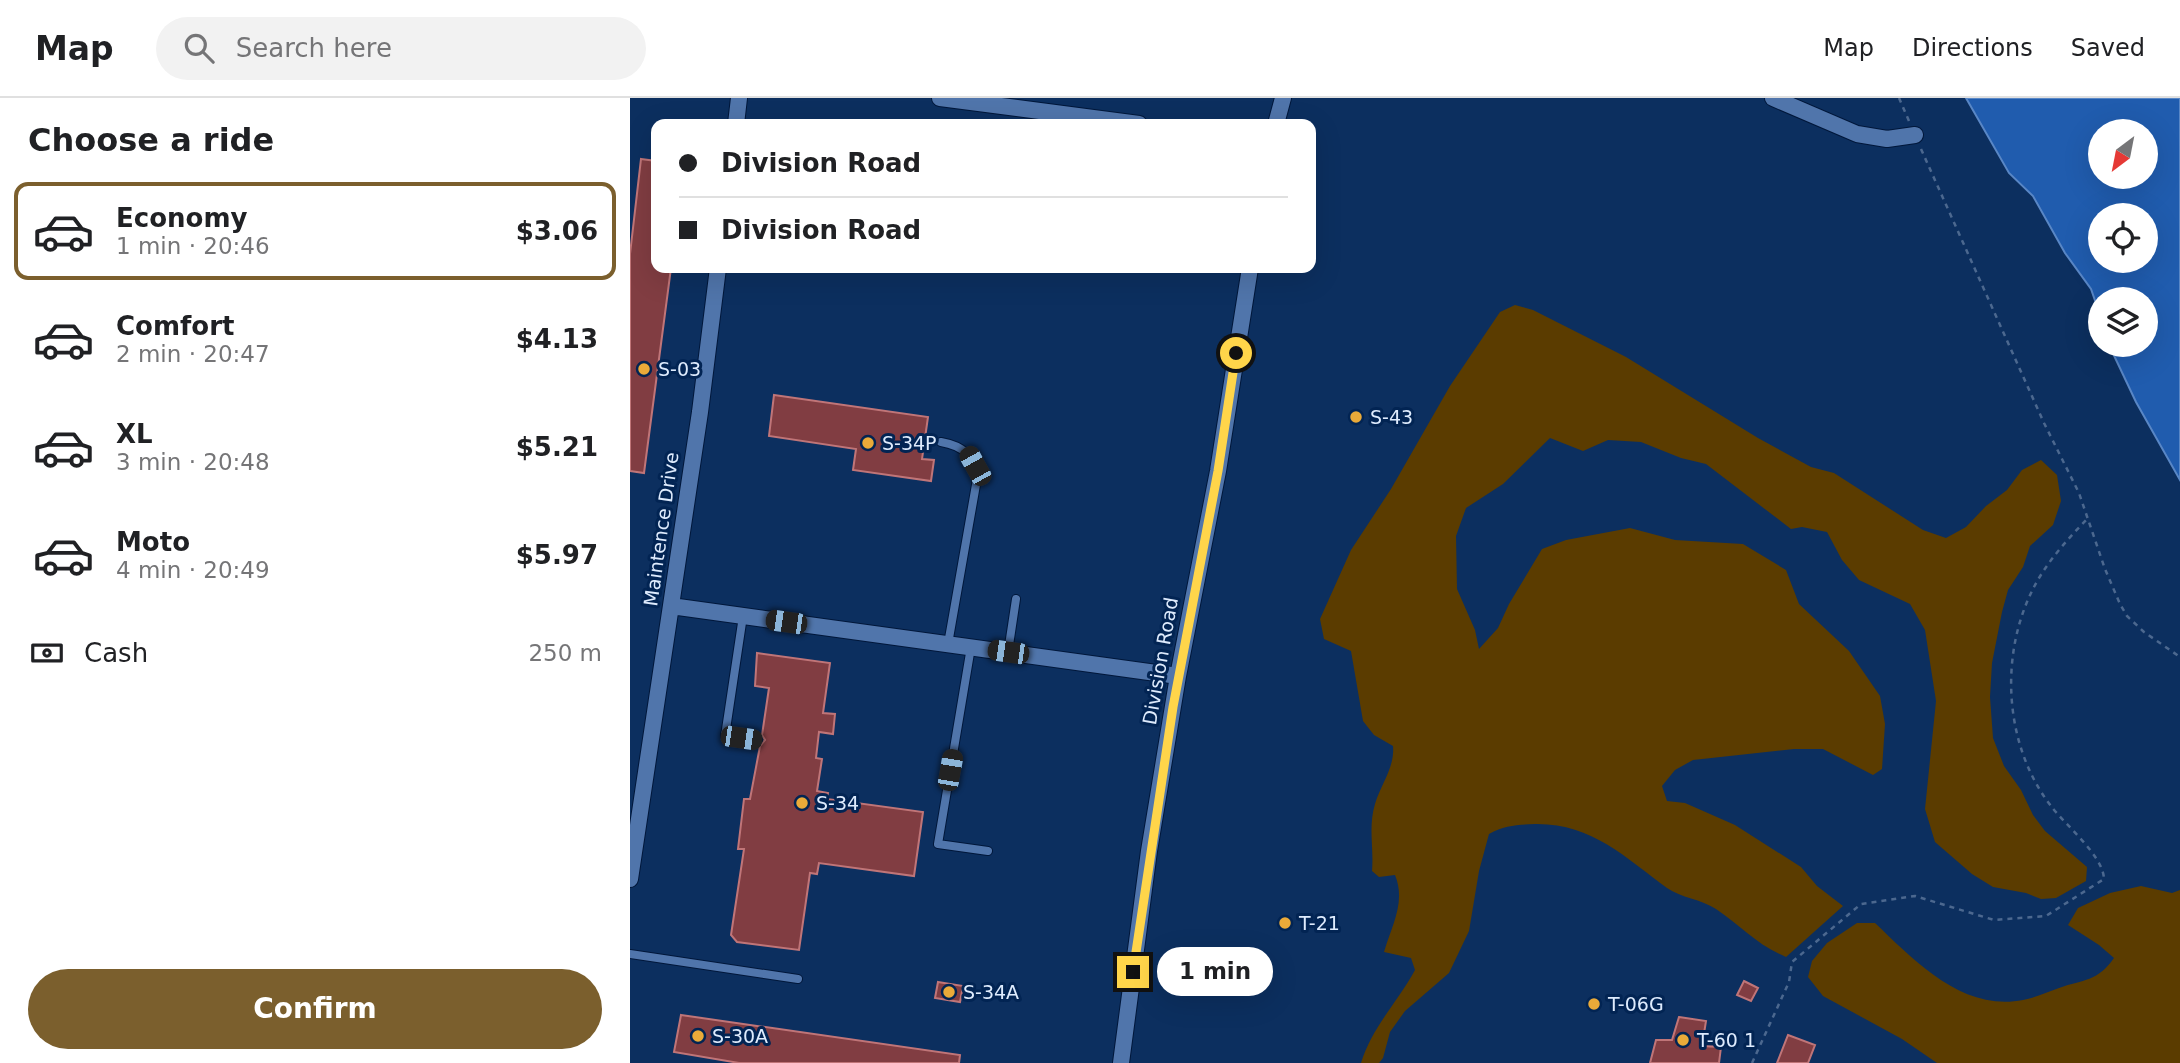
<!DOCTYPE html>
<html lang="en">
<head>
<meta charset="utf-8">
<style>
	body { margin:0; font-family:"DejaVu Sans",sans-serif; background:#f2f2f2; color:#202124; height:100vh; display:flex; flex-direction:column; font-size:26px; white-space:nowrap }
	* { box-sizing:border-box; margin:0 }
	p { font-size:23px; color:#757577 }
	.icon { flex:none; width:38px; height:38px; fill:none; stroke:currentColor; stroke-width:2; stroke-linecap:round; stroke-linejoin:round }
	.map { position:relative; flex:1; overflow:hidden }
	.sheet { display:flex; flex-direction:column; background:#fff; width:630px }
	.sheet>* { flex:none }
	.guide { position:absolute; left:21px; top:21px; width:665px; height:154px; border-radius:14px; box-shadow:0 7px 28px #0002; display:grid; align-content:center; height:154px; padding:0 28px; background:#fff }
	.needle { width:46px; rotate:212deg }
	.buttons { position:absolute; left:1458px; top:21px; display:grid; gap:14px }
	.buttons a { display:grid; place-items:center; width:70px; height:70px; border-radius:50%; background:#fff; box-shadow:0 7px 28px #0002; font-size:35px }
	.end { position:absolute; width:32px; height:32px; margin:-16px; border:9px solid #ffd54a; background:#111; box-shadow:0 0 0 4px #111 }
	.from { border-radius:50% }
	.bubble { position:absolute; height:49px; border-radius:24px; background:#fff; box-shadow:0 7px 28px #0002; font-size:23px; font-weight:800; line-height:49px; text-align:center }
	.car { position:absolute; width:21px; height:42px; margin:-21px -10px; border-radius:9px; box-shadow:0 0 5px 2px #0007; background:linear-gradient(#222 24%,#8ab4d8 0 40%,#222 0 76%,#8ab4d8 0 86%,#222 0) }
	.guide b { display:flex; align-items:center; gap:24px; height:66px; font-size:26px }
	.guide b+b { border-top:2px solid #e0e0e0 }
	.guide i { width:18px; height:18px; background:#202124 }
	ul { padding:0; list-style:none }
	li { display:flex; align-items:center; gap:21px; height:98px; margin:0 14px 10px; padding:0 14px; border:4px solid transparent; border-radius:14px }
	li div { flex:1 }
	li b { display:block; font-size:26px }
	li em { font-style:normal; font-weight:800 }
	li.active { border-color:#7b5f2d }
	li>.icon { width:63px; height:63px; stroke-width:1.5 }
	h2 { padding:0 28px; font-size:32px; line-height:84px }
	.pay { display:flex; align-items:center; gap:18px; height:77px; padding:0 28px; font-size:26px }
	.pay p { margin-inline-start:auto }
	.action { display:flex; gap:14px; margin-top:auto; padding:14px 28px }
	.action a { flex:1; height:80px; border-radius:42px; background:#7b5f2d; color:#fff; font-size:28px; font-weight:800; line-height:80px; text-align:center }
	header { display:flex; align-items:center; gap:42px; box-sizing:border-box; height:98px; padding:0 35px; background:#fff; border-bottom:2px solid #e0e0e0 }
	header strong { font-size:33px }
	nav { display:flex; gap:38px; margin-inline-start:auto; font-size:24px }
	.search { width:490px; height:63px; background:#f2f2f2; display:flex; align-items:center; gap:18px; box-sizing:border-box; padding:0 24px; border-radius:38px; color:#757577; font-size:26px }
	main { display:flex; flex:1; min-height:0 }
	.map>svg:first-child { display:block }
</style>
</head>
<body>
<header>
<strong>Map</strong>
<div class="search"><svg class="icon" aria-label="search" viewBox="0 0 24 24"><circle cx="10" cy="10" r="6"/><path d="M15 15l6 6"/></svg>Search here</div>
<nav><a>Map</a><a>Directions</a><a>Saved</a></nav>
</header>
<main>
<section class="sheet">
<h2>Choose a ride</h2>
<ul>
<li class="active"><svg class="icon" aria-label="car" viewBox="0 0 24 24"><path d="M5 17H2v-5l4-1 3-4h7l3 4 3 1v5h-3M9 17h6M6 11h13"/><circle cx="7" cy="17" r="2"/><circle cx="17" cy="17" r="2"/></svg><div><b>Economy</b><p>1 min · 20:46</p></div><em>$3.06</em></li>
<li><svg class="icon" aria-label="car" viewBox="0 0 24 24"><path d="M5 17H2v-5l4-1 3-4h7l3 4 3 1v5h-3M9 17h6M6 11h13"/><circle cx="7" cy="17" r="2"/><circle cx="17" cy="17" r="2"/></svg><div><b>Comfort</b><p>2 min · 20:47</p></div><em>$4.13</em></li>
<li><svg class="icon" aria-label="car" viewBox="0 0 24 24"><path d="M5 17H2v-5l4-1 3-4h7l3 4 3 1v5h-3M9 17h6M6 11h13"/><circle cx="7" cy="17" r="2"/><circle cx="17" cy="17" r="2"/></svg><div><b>XL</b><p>3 min · 20:48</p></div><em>$5.21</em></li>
<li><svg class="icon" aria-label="car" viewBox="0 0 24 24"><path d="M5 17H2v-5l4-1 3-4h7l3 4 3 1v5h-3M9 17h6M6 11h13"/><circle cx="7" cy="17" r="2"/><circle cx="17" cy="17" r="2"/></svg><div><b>Moto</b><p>4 min · 20:49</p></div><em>$5.97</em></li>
</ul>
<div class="pay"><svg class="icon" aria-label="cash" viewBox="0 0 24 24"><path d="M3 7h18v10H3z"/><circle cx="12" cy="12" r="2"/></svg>Cash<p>250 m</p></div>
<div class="action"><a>Confirm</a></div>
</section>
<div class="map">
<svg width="1550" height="965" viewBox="0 0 1550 965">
	<rect width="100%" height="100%" fill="#0c2f5f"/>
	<!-- green -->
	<path fill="#5b3c00" d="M885 207 903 212 996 259 1128 340 1181 369 1204 375 1293 432 1316 440 1336 429 1356 408 1377 392 1392 372 1411 362 1427 377 1431 403 1423 427 1400 448 1393 469 1378 492 1372 514 1362 565 1360 599 1363 640 1374 668 1391 692 1403 717 1415 733 1457 769 1456 783 1426 800 1411 801 1396 795 1363 789 1342 776 1305 744 1295 711 1306 603 1295 532 1280 506 1229 482 1212 462 1197 434 1172 429 1161 431 1076 366 1051 360 1011 344 978 342 953 353 920 340 873 386 836 410 826 438 827 491 845 532 849 551 868 530 879 506 912 451 936 442 1000 430 1045 442 1113 446 1156 472 1169 506 1219 553 1250 598 1255 626 1252 671 1243 677 1193 651H1164L1063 662 1045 672 1032 688 1037 703 1055 705 1105 727 1171 769 1187 788 1213 808 1156 859C1127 847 1111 828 1086 811 1071 801 1051 800 1037 790 995 759 961 725 905 726 887 727 875 727 859 736L849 773 839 833 819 875 775 913 760 934 753 960 749 965H731C742 929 767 905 785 872L781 860 754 854C762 827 776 804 765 777L749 779 742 773C744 750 738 729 745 706 751 686 765 669 763 648L744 637 733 623 721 553 694 541 690 521 721 452 761 391 820 288 870 214Z
		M1511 788 1542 795 1550 792V965H1307L1272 941 1193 898 1178 879 1182 863 1197 845 1227 825H1245C1284 862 1332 914 1393 902 1405 900 1417 894 1429 890 1454 881 1467 884 1484 860L1469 847 1438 827 1448 810 1480 795Z"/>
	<!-- water -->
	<path fill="#205cae" stroke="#5987c6" stroke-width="2" fill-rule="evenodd" d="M1336 0H1550V382L1506 304 1479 247H1516V201H1470V217L1461 191 1435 155 1403 98 1379 75ZM1470 33H1516V79H1470ZM1470 117H1516V163H1470Z"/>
	<!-- building -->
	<path fill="#813d42" stroke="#c07578" stroke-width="2" d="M11 61 26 63V170H41L14 375 0 373V156Z
		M144 297 298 319 292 361 304 362 301 383 223 372 226 351 139 338Z
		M127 555 200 565 193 615 205 616 203 636 189 634 186 660 192 661 187 693 198 695 197 701 293 714 284 778 189 765 187 776 180 775 169 852 107 844 101 837 114 751H108L114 701H120L130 648 135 642 132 637 139 590 125 588Z
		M1114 883 1128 890 1121 903 1107 897Z
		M308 884 333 888 330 904 305 900Z
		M51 917 330 957 329 965H109L44 954Z
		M1049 919 1076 923 1072 948 1091 949 1089 965H1020L1026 942H1042Z
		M1158 937 1185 947 1178 965H1147Z"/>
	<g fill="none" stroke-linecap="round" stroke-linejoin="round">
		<defs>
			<path id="service" d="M311 344C334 348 344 358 347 381L318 546
				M113 518 95 638 128 642
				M341 549 308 746 358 753
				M378 554 386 501
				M0 856 168 881"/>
			<path id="minor" d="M310 0 509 26
				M1143 0 1227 36 1257 41 1285 37
				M106 26 109 0
				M646 26 653 0
				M41 508 548 578
				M0 781 70 314 88 170
				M491 965 519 753 548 578 588 373 620 170"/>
		</defs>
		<!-- service casing -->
		<use href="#service" stroke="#00173a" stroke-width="10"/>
		<!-- minor casing -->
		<use href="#minor" stroke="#00173a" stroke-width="18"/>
		<!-- path -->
		<path stroke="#4c688f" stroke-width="2.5" stroke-dasharray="5 5" stroke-linecap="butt" d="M1269 0 1279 23
			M1291 51 1414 325 1449 395 1475 471 1490 506 1497 518 1514 534 1550 559
			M1122 965 1159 884 1162 864 1231 806 1285 798 1364 822 1416 818 1474 781C1473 757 1435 727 1421 708 1375 649 1369 560 1402 493 1415 466 1436 443 1457 421"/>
		<!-- service -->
		<use href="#service" stroke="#5075ab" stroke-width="8"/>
		<!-- minor -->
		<use href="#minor" stroke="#5075ab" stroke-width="16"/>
	</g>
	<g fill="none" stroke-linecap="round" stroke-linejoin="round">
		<!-- route -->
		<path stroke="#ffd54a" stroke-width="9" d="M503 874 543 609 588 373 606 255"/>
	</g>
	<!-- markers -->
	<g fill="#eaaa39" stroke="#022453" stroke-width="2.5">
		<circle cx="14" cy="271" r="7"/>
		<circle cx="726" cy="319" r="7"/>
		<circle cx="238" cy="345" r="7"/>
		<circle cx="172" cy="705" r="7"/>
		<circle cx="655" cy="825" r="7"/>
		<circle cx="319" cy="894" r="7"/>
		<circle cx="964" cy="906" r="7"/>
		<circle cx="68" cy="938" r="7"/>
		<circle cx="1053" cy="942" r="7"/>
	</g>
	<g text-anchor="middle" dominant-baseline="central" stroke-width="6" stroke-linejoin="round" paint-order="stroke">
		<!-- poi labels -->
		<g font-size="19" fill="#deebfd" stroke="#022453" text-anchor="start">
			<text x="28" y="271">S-03</text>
			<text x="740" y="319">S-43</text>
			<text x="252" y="345">S-34P</text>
			<text x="186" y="705">S-34</text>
			<text x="669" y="825">T-21</text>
			<text x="333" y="894">S-34A</text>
			<text x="978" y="906">T-06G</text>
			<text x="82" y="938">S-30A</text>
			<text x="1067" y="942">T-60 1</text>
		</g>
		<!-- street labels -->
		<g font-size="19" fill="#deebfd" stroke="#022453">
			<text transform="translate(31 431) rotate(-82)">Maintence Drive</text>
			<text transform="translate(530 563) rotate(-80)">Division Road</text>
		</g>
	</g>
</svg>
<div class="buttons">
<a><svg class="needle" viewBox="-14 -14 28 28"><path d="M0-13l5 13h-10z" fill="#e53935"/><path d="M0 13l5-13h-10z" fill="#757577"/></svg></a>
<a><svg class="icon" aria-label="locate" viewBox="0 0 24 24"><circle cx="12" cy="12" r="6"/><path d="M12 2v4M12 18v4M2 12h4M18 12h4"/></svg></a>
<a><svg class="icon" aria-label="layers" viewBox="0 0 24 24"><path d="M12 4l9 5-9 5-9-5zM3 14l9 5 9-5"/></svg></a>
</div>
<i class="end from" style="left:606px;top:255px"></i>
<i class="end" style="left:503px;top:874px"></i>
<div class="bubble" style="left:527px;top:849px;width:116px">1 min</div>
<i class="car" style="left:345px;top:368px;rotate:331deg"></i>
<i class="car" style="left:156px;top:524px;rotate:278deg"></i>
<i class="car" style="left:378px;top:554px;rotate:278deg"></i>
<i class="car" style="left:111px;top:640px;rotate:98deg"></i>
<i class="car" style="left:320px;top:672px;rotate:10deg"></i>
<div class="guide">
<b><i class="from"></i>Division Road</b>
<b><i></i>Division Road</b>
</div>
</div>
</main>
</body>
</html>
